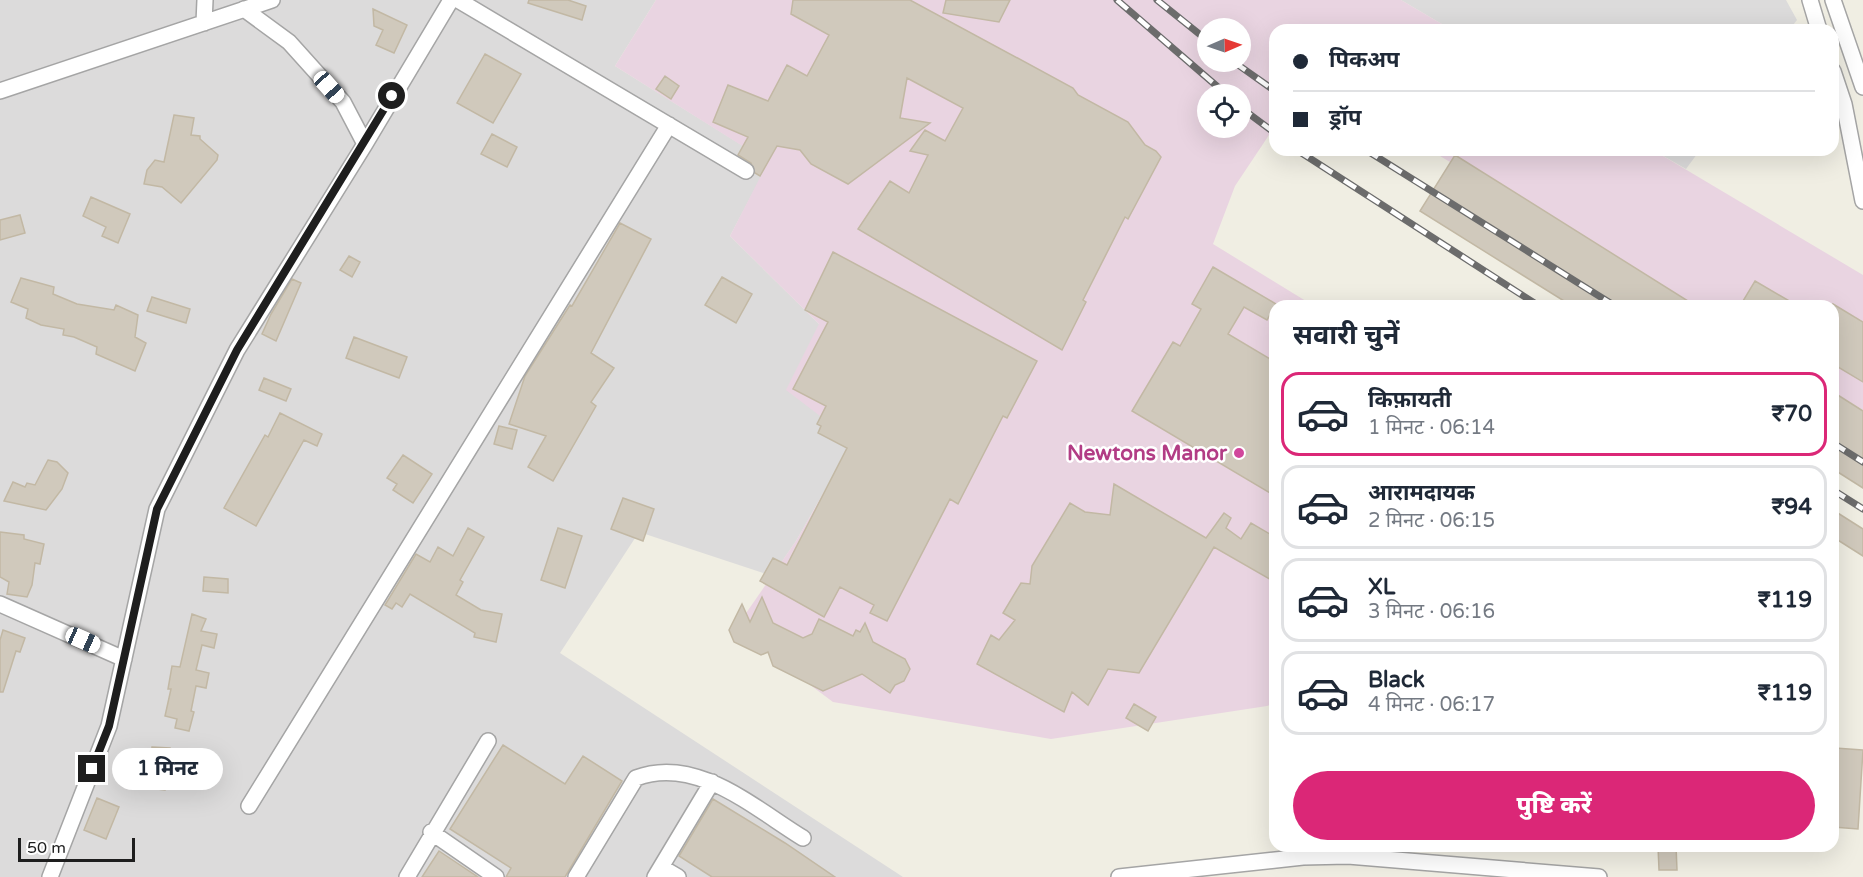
<!DOCTYPE html>
<html lang="hi">
<head>
<meta charset="utf-8">
<style>
	body { margin:0; font-family:"Varela Round","Noto Sans Devanagari",sans-serif; background:#f2f2f3; color:#1f2937; height:100vh; display:flex; flex-direction:column; font-size:22px; white-space:nowrap }
	* { box-sizing:border-box; margin:0 }
	p { font-size:20px; color:#747a83 }
	.icon { flex:none; width:33px; height:33px; fill:none; stroke:currentColor; stroke-width:2; stroke-linecap:round; stroke-linejoin:round }
	.map { position:relative; flex:1; overflow:hidden }
	.side { position:absolute; left:1269px; top:300px; width:570px; height:552px; display:flex; flex-direction:column; background:#fff; border-radius:18px; box-shadow:0 6px 24px #0002 }
	.side>* { flex:none }
	.guide { position:absolute; left:1269px; top:24px; width:570px; height:132px; border-radius:18px; box-shadow:0 6px 24px #0002; display:grid; align-content:center; height:132px; padding:0 24px; background:#fff }
	.needle { width:39px; rotate:88deg }
	.tools { position:absolute; left:1197px; top:18px; display:grid; gap:12px }
	.tools a { display:grid; place-items:center; width:54px; height:54px; border-radius:50%; background:#fff; box-shadow:0 6px 24px #0002; font-size:30px }
	.scale { position:absolute; left:18px; bottom:15px; width:117px; box-sizing:border-box; padding-left:6px; border:3px solid #1e1e1e; border-top:0; font-size:16px; line-height:21px; white-space:nowrap; color:#1e1e1e; -webkit-text-stroke:4px #fff; paint-order:stroke }
	.end { position:absolute; width:27px; height:27px; margin:-14px; border:8px solid #1e1e1e; background:#fff; box-shadow:0 0 0 3px #fff }
	.from { border-radius:50% }
	.bubble { position:absolute; height:42px; border-radius:21px; background:#fff; box-shadow:0 6px 24px #0002; font-size:20px; font-weight:800; line-height:42px; text-align:center }
	.car { position:absolute; width:18px; height:36px; margin:-18px -9px; border-radius:8px; box-shadow:0 0 4px 2px #0007; background:linear-gradient(#fff 24%,#345 0 40%,#fff 0 76%,#345 0 86%,#fff 0) }
	.guide b { display:flex; align-items:center; gap:21px; height:57px; font-size:22px }
	.guide b+b { border-top:2px solid #e0e1e3 }
	.guide i { width:15px; height:15px; background:#1f2937 }
	ul { padding:0; list-style:none }
	li { display:flex; align-items:center; gap:18px; height:84px; margin:0 12px 9px; padding:0 12px; border:3px solid #e0e1e3; border-radius:18px }
	li div { flex:1 }
	li b { display:block; font-size:22px }
	li em { font-style:normal; font-weight:800 }
	li.active { border-color:#db2777 }
	li>.icon { width:54px; height:54px; stroke-width:1.5 }
	h2 { padding:0 24px; font-size:27px; line-height:72px }
	.button { display:flex; gap:12px; margin-top:auto; padding:12px 24px }
	.button a { flex:1; height:69px; border-radius:36px; background:#db2777; color:#fff; font-size:24px; font-weight:800; line-height:69px; text-align:center }
	.map>svg:first-child { display:block }
</style>
</head>
<body>
<div class="map">
<svg width="1863" height="877" viewBox="0 0 1863 877">
	<rect width="100%" height="100%" fill="#f0eee3"/>
	<!-- residential -->
	<path fill="#dcdbdb" d="M0 0H656L615 66 769 162 730 236 819 324 853 441 796 541 772 576 639 532 560 653 903 877H0Z
		M1401 0H1786L1797 20 1789 30H1452Z
		M1653 150H1700L1686 169Z"/>
	<!-- industrial -->
	<path fill="#e9d4e1" fill-rule="evenodd" d="M656 0H1401L1452 30H1275V126L1235 186 1213 244 1314 306H1275V703L1267 706 1051 739 833 702 735 629 796 541 853 441 786 390 819 324 730 236 768 162 615 66ZM1208 28H1240V62H1208ZM1208 94H1240V128H1208Z
		M1430 150H1653L1863 275V410L1833 392V306H1690Z"/>
	<!-- building -->
	<path fill="#d0c9bc" stroke="#c2b8a4" stroke-width="1.5" d="M529 0H568L586 6 582 20 528 3Z
		M793 0H910L1073 88 1078 95 1128 122 1145 145 1156 151 1161 157 1128 219 1125 217 1083 300 1086 302 1062 350 858 229 890 181 909 193 928 155 910 151 925 130 945 141 963 108 907 78 900 118 930 123 848 184 811 164 800 150 777 146 760 176 755 173 751 163 738 155 748 137 713 122 728 85 768 101 787 65 807 76 829 35 791 14Z
		M946 0H1010L999 22 943 13Z
		M373 9 407 25 394 53 376 45 383 30 374 26Z
		M485 54 521 74 493 123 457 103Z
		M665 76 679 86 671 99 656 89Z
		M174 115 194 118 191 135 200 136V139L218 155 217 160 181 203 162 187 144 184 147 170 155 160 164 162Z
		M492 134 517 147 507 167 481 154Z
		M1455 155 1696 306H1572L1420 211Z
		M91 197 130 214 118 243 102 236 106 227 83 216Z
		M20 215 25 233 0 240V220Z
		M620 223 651 239 591 353 614 368 591 402 596 406 553 481 528 467 546 436 509 424 525 376 570 305 572 306Z
		M833 252 1037 361 1007 418 1003 416 958 504 950 499 887 621 870 613 874 605 840 587 824 617 760 581 773 558 787 565 847 448 818 433 821 426 817 424 826 406 793 389 828 322 805 310Z
		M349 256 360 262 352 277 340 270Z
		M1213 267 1276 304 1267 320 1244 307 1228 334 1275 362V496L1132 411 1173 342 1180 346 1201 309 1192 304Z
		M722 277 752 294 736 323 705 305Z
		M21 278 54 287 53 294 77 304 114 310 116 305 138 315 135 337 146 343 135 371 96 354 97 347 74 337 63 335 64 329 41 325 26 318 28 309 11 302Z
		M292 279 301 283 276 341 262 334 271 314Z
		M1755 281 1798 306H1740Z
		M152 297 190 309 186 323 147 311Z
		M1833 304 1863 322V382L1833 364Z
		M354 337 407 357 399 378 346 358Z
		M264 378 291 389 286 401 259 390Z
		M1833 392 1863 411V488L1833 469Z
		M280 413 322 434 317 446 304 440 256 526 224 508 265 435 268 437Z
		M499 426 517 430 512 449 494 444Z
		M403 455 432 474 413 503 393 490 397 484 387 478Z
		M48 460 57 462 68 473 62 489 46 510 4 501 13 482 25 487 27 483 35 485Z
		M1114 484 1206 538 1224 513 1231 518 1226 528 1241 539 1251 523 1275 537V582L1214 547 1139 673 1108 669 1088 705 1072 692 1064 712 977 664 991 635 999 640 1015 620 1003 613 1021 583 1030 584 1032 566 1070 503 1085 512 1110 515Z
		M623 498 654 509 643 541 611 529Z
		M1833 510 1863 529V556L1833 537Z
		M468 528 484 537 460 580 463 582 456 595 481 610 502 614 496 642 474 637 475 633 410 594 402 607 396 603 392 609 385 605 416 554 430 562 438 547 453 556Z
		M558 528 582 536 565 588 541 580Z
		M0 532 24 535V539L44 544 40 564 35 563 32 585 27 597 7 594 9 582 0 577Z
		M204 577 228 579V593L203 591Z
		M762 597 773 623 803 638 812 634 819 619 853 636 856 630 860 632 865 623 873 642 905 659 910 669 904 681 895 685 890 693 862 674 823 691 773 666 768 652 761 655 734 642 729 630 742 604 750 622Z
		M192 614 206 619 201 631 217 634 214 648 202 645 196 670 209 673 206 688 196 686 191 711 194 712 189 731 175 728 177 719 165 716 171 689H168L172 666 180 667Z
		M3 630 25 638 20 652 16 651 3 692H0V640Z
		M1134 704 1156 717 1148 731 1126 718Z
		M503 745 565 784 583 756 622 781 565 877H506L511 868 450 829Z
		M152 747 170 748 165 790 148 788Z
		M1835 748 1863 750 1858 829 1833 827Z
		M97 798 119 807 106 839 84 830Z
		M713 799 785 843 835 877H712L679 856Z
		M1658 846H1676L1677 870H1659Z
		M439 851 478 877H422Z"/>
	<g fill="none" stroke-linecap="round" stroke-linejoin="round">
		<defs>
			<path id="minor" d="M458 0 746 171
				M1810 0 1819 30
				M1833 0 1863 87
				M244 9 289 42 343 102 365 144
				M204 23 205 0
				M1833 71 1844 104 1863 201
				M0 91 272 0
				M0 604 124 659
				M249 806 669 125
				M431 832 496 877
				M661 867 678 877
				M50 877 109 726 157 509 237 350 365 144 451 0
				M407 877 488 741
				M576 877 636 778C696 755 754 808 803 838
				M655 877 712 782
				M1119 877 1303 857 1348 856 1599 877"/>
		</defs>
		<!-- minor casing -->
		<use href="#minor" stroke="#a5a5a5" stroke-width="18"/>
		<!-- minor -->
		<use href="#minor" stroke="#fff" stroke-width="15"/>
		<defs>
			<path id="rail" d="M1117 0 1226 94
				M1157 0 1208 41
				M1234 62 1275 91
				M1240 107 1275 133
				M1297 150 1539 306
				M1366 150 1615 306
				M1833 443 1863 462
				M1833 490 1863 509"/>
		</defs>
		<!-- rail casing -->
		<use href="#rail" stroke="#6c6c6c" stroke-width="7"/>
		<!-- rail -->
		<use href="#rail" stroke="#fff" stroke-width="4.5" stroke-dasharray="14" stroke-linecap="butt"/>
	</g>
	<g fill="none" stroke-linecap="round" stroke-linejoin="round">
		<!-- route -->
		<path stroke="#1e1e1e" stroke-width="8" d="M92 769 109 726 157 509 237 350 392 96"/>
	</g>
	<!-- markers -->
	<circle fill="#d1479c" stroke="#fff" stroke-width="2" cx="1239" cy="453" r="6"/>
	<g text-anchor="middle" dominant-baseline="central" stroke-width="5" stroke-linejoin="round" paint-order="stroke">
		<!-- hotel labels -->
		<g font-size="21" font-weight="bold" fill="#b23c85" stroke="#fff" text-anchor="end">
			<text x="1227" y="453">Newtons Manor</text>
		</g>
	</g>
</svg>
<div class="tools">
<a><svg class="needle" viewBox="-14 -14 28 28"><path d="M0-13l5 13h-10z" fill="#e53935"/><path d="M0 13l5-13h-10z" fill="#747a83"/></svg></a>
<a><svg class="icon" aria-label="locate" viewBox="0 0 24 24"><circle cx="12" cy="12" r="6"/><path d="M12 2v4M12 18v4M2 12h4M18 12h4"/></svg></a>
</div>
<div class="scale">50 m</div>
<i class="end from" style="left:392px;top:96px"></i>
<i class="end" style="left:92px;top:769px"></i>
<div class="bubble" style="left:112px;top:748px;width:111px">1 मिनट</div>
<i class="car" style="left:329px;top:87px;rotate:138deg"></i>
<i class="car" style="left:83px;top:640px;rotate:114deg"></i>
<div class="guide">
<b><i class="from"></i>पिकअप</b>
<b><i></i>ड्रॉप</b>
</div>
<section class="side">
<h2>सवारी चुनें</h2>
<ul>
<li class="active"><svg class="icon" aria-label="car" viewBox="0 0 24 24"><path d="M5 17H2v-5l4-1 3-4h7l3 4 3 1v5h-3M9 17h6M6 11h13"/><circle cx="7" cy="17" r="2"/><circle cx="17" cy="17" r="2"/></svg><div><b>किफ़ायती</b><p>1 मिनट · 06:14</p></div><em>₹70</em></li>
<li><svg class="icon" aria-label="car" viewBox="0 0 24 24"><path d="M5 17H2v-5l4-1 3-4h7l3 4 3 1v5h-3M9 17h6M6 11h13"/><circle cx="7" cy="17" r="2"/><circle cx="17" cy="17" r="2"/></svg><div><b>आरामदायक</b><p>2 मिनट · 06:15</p></div><em>₹94</em></li>
<li><svg class="icon" aria-label="car" viewBox="0 0 24 24"><path d="M5 17H2v-5l4-1 3-4h7l3 4 3 1v5h-3M9 17h6M6 11h13"/><circle cx="7" cy="17" r="2"/><circle cx="17" cy="17" r="2"/></svg><div><b>XL</b><p>3 मिनट · 06:16</p></div><em>₹119</em></li>
<li><svg class="icon" aria-label="car" viewBox="0 0 24 24"><path d="M5 17H2v-5l4-1 3-4h7l3 4 3 1v5h-3M9 17h6M6 11h13"/><circle cx="7" cy="17" r="2"/><circle cx="17" cy="17" r="2"/></svg><div><b>Black</b><p>4 मिनट · 06:17</p></div><em>₹119</em></li>
</ul>
<div class="button"><a>पुष्टि करें</a></div>
</section>
</div>
</body>
</html>
